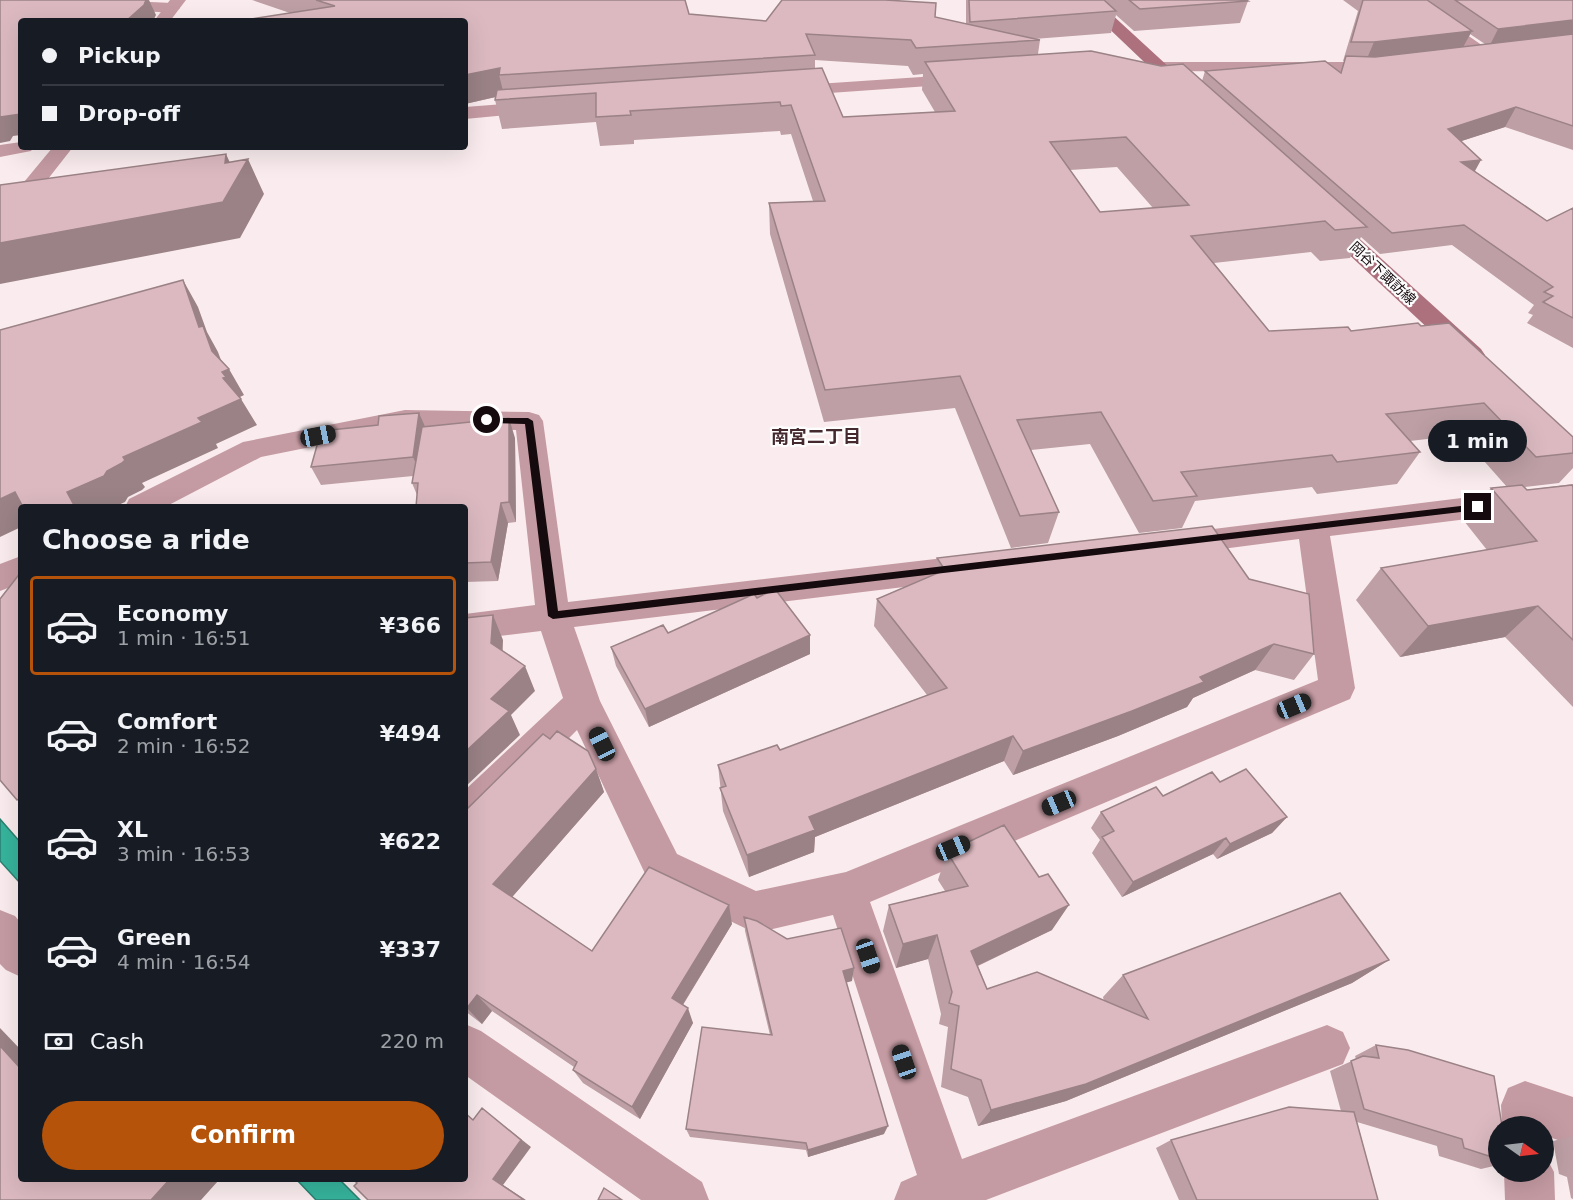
<!DOCTYPE html>
<html lang="en">
<head>
<meta charset="utf-8">
<style>
	body { margin:0; font-family:"DejaVu Sans","Noto Sans JP",sans-serif; background:#242831; color:#f1f3f6; height:100vh; display:flex; flex-direction:column; font-size:22px; white-space:nowrap }
	* { box-sizing:border-box; margin:0 }
	p { font-size:20px; color:#9ea1a6 }
	.icon { flex:none; width:33px; height:33px; fill:none; stroke:currentColor; stroke-width:2; stroke-linecap:round; stroke-linejoin:round }
	.map { position:relative; flex:1; overflow:hidden }
	.panel { position:absolute; left:18px; top:504px; width:450px; height:678px; display:flex; flex-direction:column; background:#171b24; border-radius:6px; box-shadow:0 6px 24px #0002 }
	.panel>* { flex:none }
	.guide { position:absolute; left:18px; top:18px; width:450px; height:132px; border-radius:6px; box-shadow:0 6px 24px #0002; display:grid; align-content:center; height:132px; padding:0 24px; background:#171b24 }
	.needle { width:39px; rotate:104deg }
	.buttons { position:absolute; left:1488px; top:1116px; display:grid; gap:12px }
	.buttons a { display:grid; place-items:center; width:66px; height:66px; border-radius:50%; background:#171b24; box-shadow:0 6px 24px #0002; font-size:30px }
	.end { position:absolute; width:27px; height:27px; margin:-14px; border:8px solid #150a0d; background:#fff; box-shadow:0 0 0 3px #fff }
	.from { border-radius:50% }
	.bubble { position:absolute; height:42px; border-radius:21px; background:#171b24; box-shadow:0 6px 24px #0002; font-size:20px; font-weight:800; line-height:42px; text-align:center }
	.car { position:absolute; width:18px; height:36px; margin:-18px -9px; border-radius:8px; box-shadow:0 0 4px 2px #0007; background:linear-gradient(#222 24%,#8ab4d8 0 40%,#222 0 76%,#8ab4d8 0 86%,#222 0) }
	.guide b { display:flex; align-items:center; gap:21px; height:57px; font-size:22px }
	.guide b+b { border-top:2px solid #363941 }
	.guide i { width:15px; height:15px; background:#f1f3f6 }
	ul { padding:0; list-style:none }
	li { display:flex; align-items:center; gap:18px; height:99px; margin:0 12px 9px; padding:0 12px; border:3px solid transparent; border-radius:6px }
	li div { flex:1 }
	li b { display:block; font-size:22px }
	li em { font-style:normal; font-weight:800 }
	li.selected { border-color:#b45309 }
	li>.icon { width:54px; height:54px; stroke-width:1.5 }
	h2 { padding:0 24px; font-size:27px; line-height:72px }
	.pay { display:flex; align-items:center; gap:15px; height:66px; padding:0 24px; font-size:22px }
	.pay p { margin-inline-start:auto }
	.cta { display:flex; gap:12px; margin-top:auto; padding:12px 24px }
	.cta a { flex:1; height:69px; border-radius:36px; background:#b45309; color:#fff; font-size:24px; font-weight:800; line-height:69px; text-align:center }
	.map>svg:first-child { display:block }
</style>
</head>
<body>
<div class="map">
<svg width="1573" height="1200" viewBox="0 0 1573 1200">
	<rect width="100%" height="100%" fill="#faecee"/>
	<!-- water -->
	<path fill="#36b39c" stroke="#2c8071" stroke-width="1.5" d="M0 819 21 843V884L0 861Z
		M296 1179H339L360 1200H316Z"/>
	<g fill="none" stroke-linecap="round" stroke-linejoin="round">
		<!-- minor -->
		<path fill="#c59ba3" fill-rule="evenodd" d="M108 0 172 3 180 8 172 13 102 8 100 5 102 2Z
			M1399 0H1417L1496 55 1487 60C1469 56 1411 15 1399 0Z
			M1140 62H1386L1395 67 1386 72 1134 71 1131 67Z
			M966 74 972 75 975 79 972 83 787 96 778 91 787 86Z
			M544 101 551 103 553 107 551 111 465 119V107Z
			M21 142V147H34L31 151 0 157V145Z
			M405 410 529 412 539 415 543 421 568 602 978 554 989 557 994 566 989 575 978 578 574 627 600 701 677 854 756 891 846 872 1318 680 1299 539 1176 555 1165 551 1160 543 1165 535 1573 484V506L1330 536 1355 688 1350 699 870 902 962 1159 1327 1025 1343 1032 1350 1048 1343 1064 986 1200H894L901 1182 917 1175 833 915 755 933 649 882 577 730 479 829 465 834V790L563 698 541 631 465 640V614L535 605 516 430 405 428 261 457 165 507H125L129 499 243 442Z
			M21 556V583L0 591V564Z
			M0 910 15 916 21 923V977L6 970 0 964Z
			M465 1024 481 1031 702 1182 709 1200H641L465 1075Z
			M1525 1081 1573 1097V1145L1546 1136 1544 1142V1126H1502L1501 1105 1508 1088Z
			M1544 1153 1554 1172 1555 1200H1505L1504 1172H1544Z"/>
		<!-- tertiary -->
		<path fill="#c59ba3" fill-rule="evenodd" d="M170 0H186L170 21H154Z
			M53 147H73L8 230 0 232V211Z"/>
		<!-- secondary -->
		<path fill="#ad717e" fill-rule="evenodd" d="M1079 0H1096L1195 91 1198 95 1195 99H1183Z
			M1322 210 1330 212 1481 349 1485 355 1481 361 1472 363 1463 361 1314 222 1311 217 1314 212Z"/>
	</g>
	<!-- wall -->
	<path fill="#bd9fa5" fill-rule="evenodd" d="M252 0H685L689 14 766 21 935 17 966 24V0H1246L1248 1 1240 23 1134 31 1116 15 1111 33 1034 39 1040 40 1038 54 1202 81 1205 71 1340 72 1345 61H1343L1358 11 1343 0H1573V150L1505 127 1461 141 1474 171 1547 221 1573 208V348L1527 323 1533 315 1528 313 1534 305 1452 245 1380 254 1361 237 1350 258 1320 261 1311 252 1214 263 1269 331H1351L1573 437V468L1559 483 1525 487 1527 490 1573 487V707L1505 637 1400 657 1356 600 1381 568 1487 550 1464 521 1491 488 1507 487 1461 435 1410 441 1420 452 1397 484 1317 494 1312 487 1195 501 1182 528 1139 533 1090 444 1031 450 1059 512 1048 543 1011 548 955 408 824 422 770 234 769 203 813 201 791 134 781 135 780 131 634 140V144L600 146 596 122 502 129 495 100 496 97 465 104V21L290 13ZM1470 34 1485 44 1464 46ZM815 60 908 66 913 75 923 74 922 90 935 112 843 117 815 69ZM1117 167 1153 208 1100 212 1070 170Z
		M419 413 425 427 515 438 516 522 508 523 498 581 465 582V507L417 495 412 483 413 476 321 485 311 467 378 425Z
		M937 558 1249 579 1314 654 1294 680 1255 670 1193 698 1187 707 1118 736 1013 775 1004 761 815 837 814 852 749 877 723 811 718 765 780 750 927 695 874 626 877 599 934 574Z
		M668 633 810 654 649 727 616 666 611 647Z
		M596 769 604 792 512 897 592 951 732 924 683 1005 693 1023 640 1119 583 1083 573 1070 574 1067 492 1011 482 1024 465 1011V809Z
		M1220 782 1287 817 1272 833 1217 859 1213 854 1122 897 1092 853 1100 840 1091 828 1101 812Z
		M947 852 1052 930 978 966 987 989 1104 1001 1103 997 1123 975 1389 960 1352 983 1066 1101 978 1126 968 1097 941 1087 948 1027 939 1024 941 1014 928 959 896 968 883 931 889 905 945 891 938 880Z
		M744 917 852 981 846 982 884 1134 808 1157 806 1150 690 1137 686 1129 770 1035 745 931Z
		M1376 1045 1498 1126V1165L1481 1169 1439 1156 1437 1146 1357 1122 1378 1200H1179L1156 1148 1171 1140 1341 1111 1330 1071 1356 1059 1355 1056Z
		M1573 1136V1199L1571 1198 1567 1177 1559 1174 1553 1141Z"/>
	<!-- shaded-wall -->
	<path fill="#9a8286" d="M146 0H149L156 15 153 21H126Z
		M1573 20V37L1489 47 1498 29Z
		M1472 31 1462 49 1366 61 1374 42Z
		M500 68 499 75 504 95 465 104V75Z
		M1516 107 1505 127 1437 149 1448 129Z
		M21 114V135L13 136 10 141 0 143V117Z
		M226 154 237 178 248 159 264 194 240 238 0 284V243L225 163Z
		M1481 160 1470 180 1461 162Z
		M183 280 198 307 207 332 218 352 225 371 229 369 244 395 238 398 241 399 257 425 216 444 218 448 142 483 145 487 142 490 128 497 125 502 114 507H75L67 492 107 471 123 457 198 418 223 378 199 327Z
		M419 413 427 431 421 475 413 457Z
		M509 418 515 438 516 522 509 502Z
		M15 492 28 507H21V527L0 537V499Z
		M501 503 508 523 498 581 491 562Z
		M1538 606 1505 637 1400 657 1428 626Z
		M493 615 503 640 502 668 491 643Z
		M810 635V654L649 727 645 709Z
		M1274 644 1255 670 1193 698 1187 707 1118 736 1013 775 1023 751 1200 677Z
		M525 666 535 691 511 715 520 735 465 787V752L491 699Z
		M1013 736 1004 761 815 837 814 852 749 877 747 855 809 817Z
		M596 769 604 792 506 904 493 884Z
		M1287 817 1272 833 1217 859 1230 844Z
		M1226 838 1213 854 1122 897 1133 882Z
		M729 905 732 924 677 1014 672 998Z
		M1069 905 1052 930 960 974 971 951Z
		M937 935 928 959 896 968 903 944Z
		M1389 960 1352 983 1066 1101 978 1126 991 1110Z
		M854 968 852 981 841 984 843 971Z
		M477 995 492 1011 482 1024 467 1008Z
		M688 1008 693 1023 640 1119 632 1107Z
		M0 1028 21 1050V1069L0 1055Z
		M493 1117 531 1147 503 1185 526 1200H524L493 1179Z
		M888 1126 884 1134 808 1157V1150Z
		M170 1179H216L218 1181 201 1200H151Z"/>
	<!-- building -->
	<path fill="#dcb9c0" stroke="#9a8286" stroke-width="1.5" fill-rule="evenodd" d="M0 0H146L144 5 126 21H21V114L0 117Z
		M316 0H685L689 14 766 21 782 0H885L936 3 935 17 1040 40 916 48 911 40 806 34 815 55 499 75 500 68 465 75V21H238L335 6Z
		M969 0H1104L1116 11 970 22Z
		M1129 0H1246L1248 1 1140 9Z
		M1363 0H1427L1472 31 1374 42H1351Z
		M1455 0H1573V20L1498 29Z
		M1573 34V126L1516 107 1448 129 1481 160 1461 162 1547 221 1573 208V318L1543 302 1553 296 1544 292 1553 287 1464 225 1392 233 1205 71 1325 61 1341 73 1346 56 1375 57Z
		M1091 51 1161 66 1183 64 1367 227 1335 230 1325 221 1191 236 1269 331 1348 327 1351 331 1418 323 1421 326 1449 323 1573 437V453L1536 457 1484 403 1386 414 1420 452 1337 462 1332 455 1181 472 1197 496 1153 501 1101 412 1017 420 1059 512 1020 516 960 376 825 390 769 203 825 201 791 105 781 106 780 102 630 111 631 115 596 117V93L495 100 497 90 822 68 843 117 955 111 925 62ZM1126 137 1189 205 1100 212 1050 142Z
		M226 154 225 163 248 159 223 202 0 243V185Z
		M183 280 199 327 203 326 212 351 229 369 222 372 226 377 223 378 241 399 198 418 202 422 123 457 125 460 122 463 107 471 104 476 67 492 75 507H23L15 492 0 499V330Z
		M419 413 413 457 311 467 321 431 378 425 379 416Z
		M509 418V502L501 503 491 562 465 563V507H416L418 483H412L422 427Z
		M1522 485 1527 490 1572 485 1573 487V640L1538 606 1428 626 1381 568 1537 541 1491 488Z
		M1212 526 1249 579 1309 594 1314 654 1274 644 1200 677 1204 682 1132 711 1023 751 1013 736 809 817 815 830 747 855 720 788 726 786 718 765 777 745 780 750 947 688 877 599 945 570 937 558Z
		M21 572V797L17 800 0 780V599Z
		M775 589 810 635 645 709 611 647 663 625 668 633 754 594 757 598Z
		M493 615 491 643 525 666 491 699 509 711 465 752V618Z
		M557 731 588 751 596 769 493 884 592 951 649 867 729 905 672 998 688 1008 632 1107 573 1070 577 1062 477 995 467 1008 465 1007V809H467L543 734 550 739Z
		M1246 769 1287 817 1230 844 1226 838 1133 882 1102 837 1114 831 1101 812 1156 787 1163 796 1212 772 1220 782Z
		M1004 825 1039 877 1048 874 1069 905 971 951 987 989 1037 972 1148 1019 1123 975 1340 893 1389 960 1086 1084 991 1110 981 1080 951 1069 959 1006 949 1003 952 992 937 935 903 944 889 905 968 886 947 852Z
		M744 917 757 921 787 939 841 928 854 968 843 971 888 1126 808 1150 806 1143 686 1129 702 1027 772 1035Z
		M1376 1045 1408 1050 1494 1076 1502 1126H1498V1159L1464 1148 1462 1139 1364 1109 1351 1061 1363 1056 1379 1058Z
		M0 1046 21 1069V1179H170L151 1200H0Z
		M1289 1107 1354 1112 1378 1200H1197L1171 1140Z
		M482 1108 521 1140 493 1179 524 1200H368L354 1186 357 1183 353 1179H465V1113L473 1120Z
		M604 1188 622 1200H598Z"/>
	<!-- route -->
	<path fill="#150a0d" d="M528 418 533 421 558 611 1478 504 1483 507 1478 510 553 619 548 616 525 424 487 423 483 420 487 418Z"/>
	<g text-anchor="middle" dominant-baseline="central" stroke-width="4.5" stroke-linejoin="round" paint-order="stroke">
		<!-- far-street labels -->
		<g font-size="14" fill="#150a0d" stroke="#fdfdfd">
			<text transform="translate(1383 273) rotate(43)">岡谷下諏訪線</text>
		</g>
		<!-- neighbourhood labels -->
		<g font-size="18" font-weight="bold" fill="#44292f" stroke="#fdfdfd">
			<text x="816" y="436">南宮二丁目</text>
		</g>
	</g>
</svg>
<div class="buttons">
<a><svg class="needle" viewBox="-14 -14 28 28"><path d="M0-13l5 13h-10z" fill="#e53935"/><path d="M0 13l5-13h-10z" fill="#9ea1a6"/></svg></a>
</div>
<i class="end from" style="left:487px;top:420px"></i>
<i class="end" style="left:1478px;top:507px"></i>
<div class="bubble" style="left:1428px;top:420px;width:99px">1 min</div>
<i class="car" style="left:318px;top:436px;rotate:79deg"></i>
<i class="car" style="left:1294px;top:706px;rotate:67deg"></i>
<i class="car" style="left:602px;top:744px;rotate:334deg"></i>
<i class="car" style="left:1059px;top:803px;rotate:247deg"></i>
<i class="car" style="left:953px;top:848px;rotate:67deg"></i>
<i class="car" style="left:868px;top:956px;rotate:161deg"></i>
<i class="car" style="left:904px;top:1062px;rotate:341deg"></i>
<div class="guide">
<b><i class="from"></i>Pickup</b>
<b><i></i>Drop-off</b>
</div>
<section class="panel">
<h2>Choose a ride</h2>
<ul>
<li class="selected"><svg class="icon" aria-label="car" viewBox="0 0 24 24"><path d="M5 17H2v-5l4-1 3-4h7l3 4 3 1v5h-3M9 17h6M6 11h13"/><circle cx="7" cy="17" r="2"/><circle cx="17" cy="17" r="2"/></svg><div><b>Economy</b><p>1 min · 16:51</p></div><em>¥366</em></li>
<li><svg class="icon" aria-label="car" viewBox="0 0 24 24"><path d="M5 17H2v-5l4-1 3-4h7l3 4 3 1v5h-3M9 17h6M6 11h13"/><circle cx="7" cy="17" r="2"/><circle cx="17" cy="17" r="2"/></svg><div><b>Comfort</b><p>2 min · 16:52</p></div><em>¥494</em></li>
<li><svg class="icon" aria-label="car" viewBox="0 0 24 24"><path d="M5 17H2v-5l4-1 3-4h7l3 4 3 1v5h-3M9 17h6M6 11h13"/><circle cx="7" cy="17" r="2"/><circle cx="17" cy="17" r="2"/></svg><div><b>XL</b><p>3 min · 16:53</p></div><em>¥622</em></li>
<li><svg class="icon" aria-label="car" viewBox="0 0 24 24"><path d="M5 17H2v-5l4-1 3-4h7l3 4 3 1v5h-3M9 17h6M6 11h13"/><circle cx="7" cy="17" r="2"/><circle cx="17" cy="17" r="2"/></svg><div><b>Green</b><p>4 min · 16:54</p></div><em>¥337</em></li>
</ul>
<div class="pay"><svg class="icon" aria-label="cash" viewBox="0 0 24 24"><path d="M3 7h18v10H3z"/><circle cx="12" cy="12" r="2"/></svg>Cash<p>220 m</p></div>
<div class="cta"><a>Confirm</a></div>
</section>
</div>
</body>
</html>
